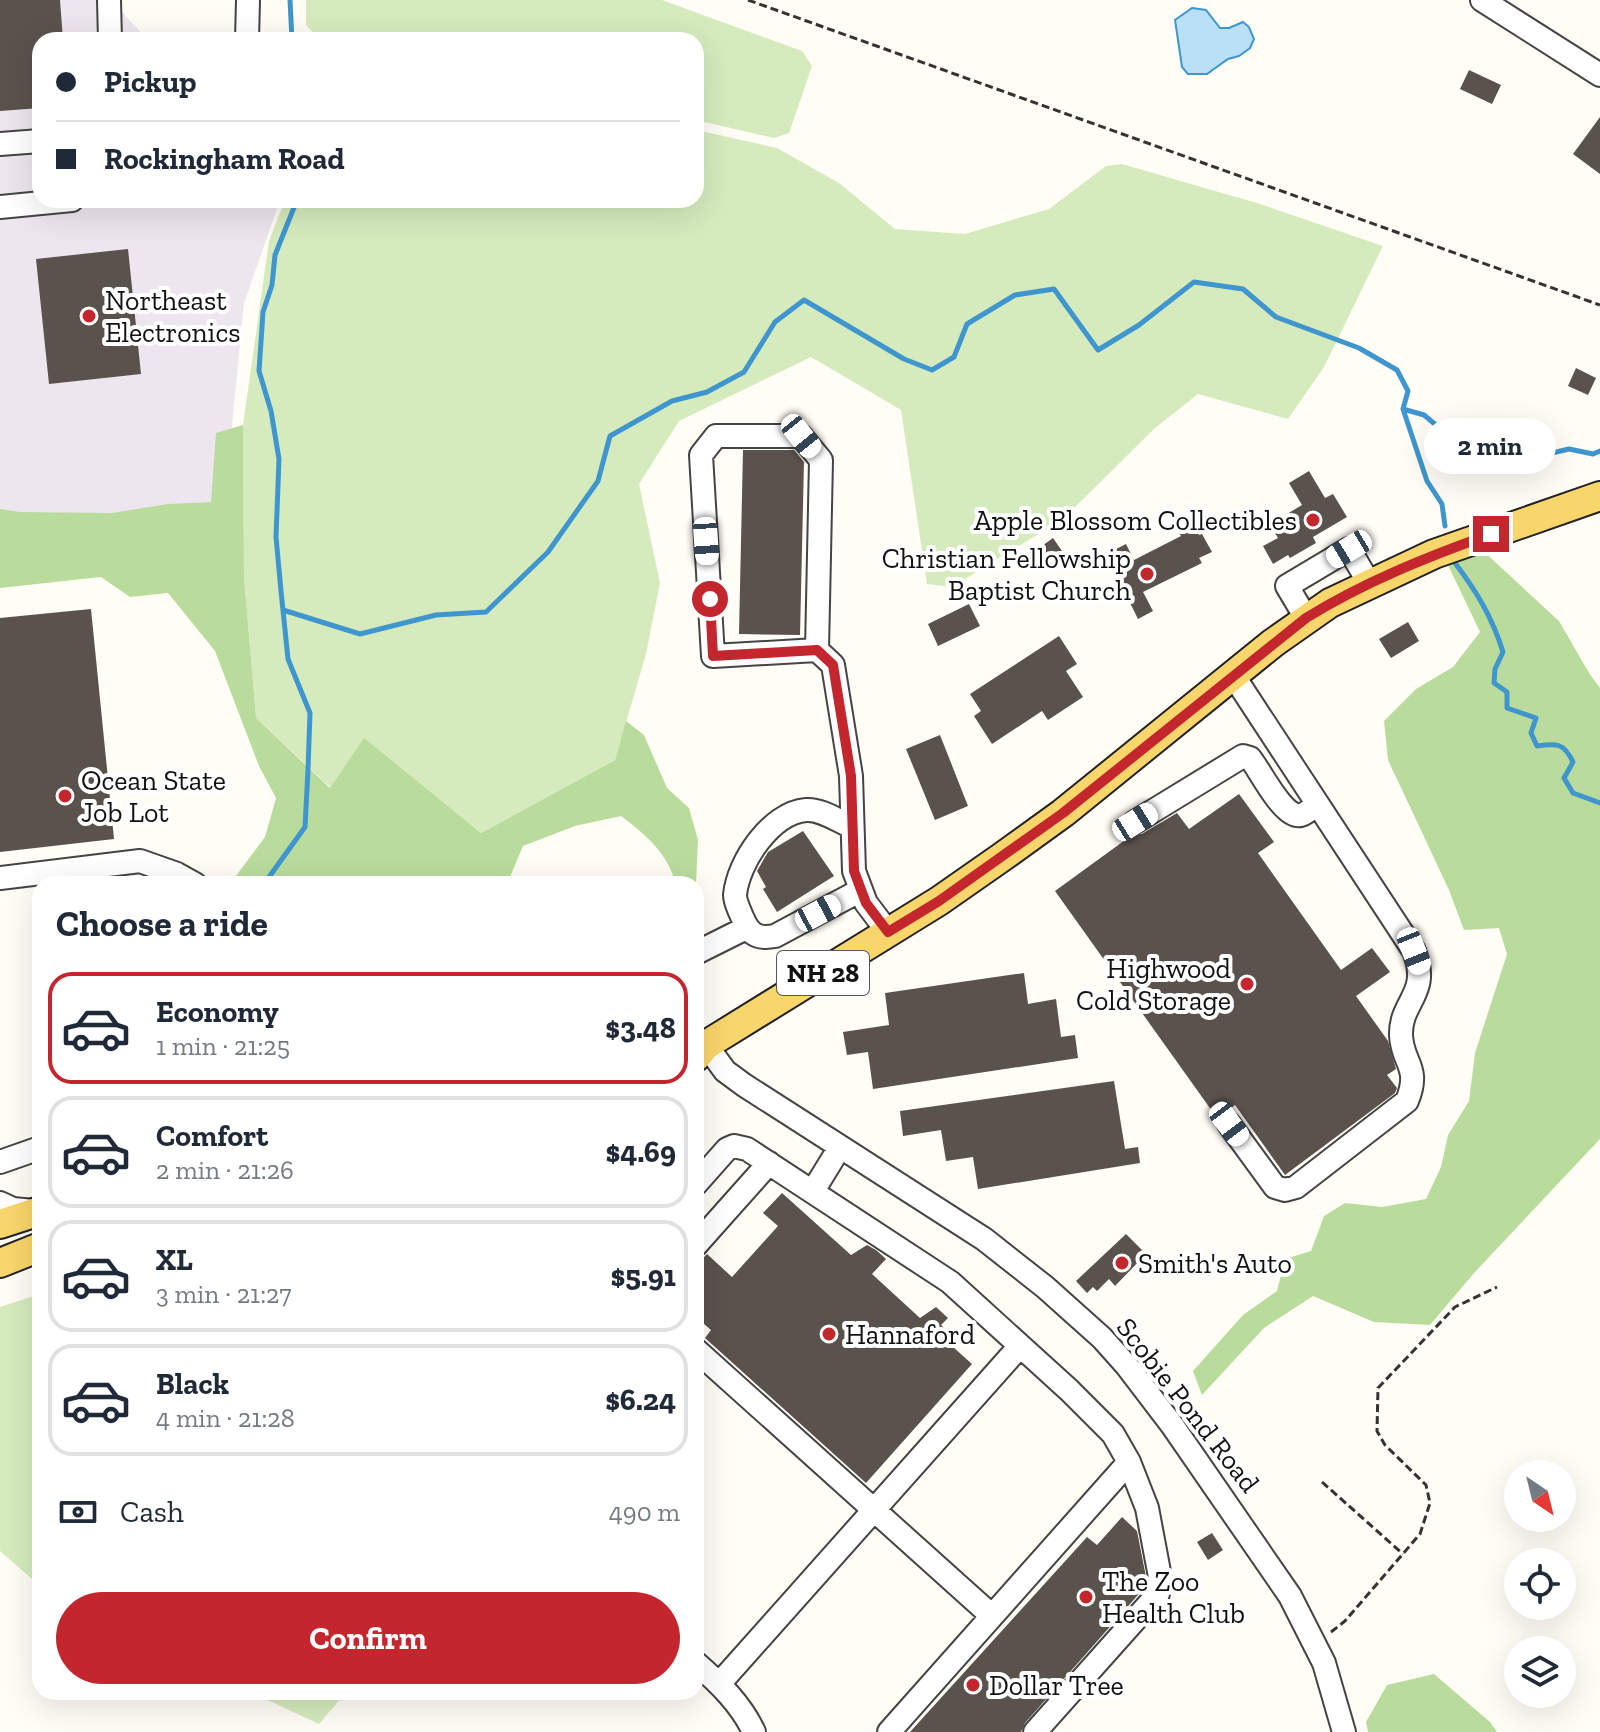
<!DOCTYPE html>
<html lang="en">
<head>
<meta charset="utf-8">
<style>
	body { margin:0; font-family:"Zilla Slab",serif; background:#f6f6f7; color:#1f2937; height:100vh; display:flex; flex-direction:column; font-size:30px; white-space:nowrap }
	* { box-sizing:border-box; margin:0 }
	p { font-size:26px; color:#747a83 }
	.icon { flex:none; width:44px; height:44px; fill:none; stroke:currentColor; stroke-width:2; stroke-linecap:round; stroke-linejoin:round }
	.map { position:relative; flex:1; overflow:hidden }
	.drawer { position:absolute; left:32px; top:876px; width:672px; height:824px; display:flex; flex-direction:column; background:#fff; border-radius:24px; box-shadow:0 8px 32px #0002 }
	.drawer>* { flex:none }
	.top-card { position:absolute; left:32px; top:32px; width:672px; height:176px; border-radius:24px; box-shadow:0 8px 32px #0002; display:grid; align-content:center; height:176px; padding:0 24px; background:#fff }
	.needle { width:52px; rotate:145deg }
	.fabs { position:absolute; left:1504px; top:1460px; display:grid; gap:16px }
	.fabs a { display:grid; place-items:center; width:72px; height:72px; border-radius:50%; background:#fff; box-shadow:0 8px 32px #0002; font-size:40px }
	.end { position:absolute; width:36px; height:36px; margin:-18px; border:10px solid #c4262e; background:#fff; box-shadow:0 0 0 4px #fff }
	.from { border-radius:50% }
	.bubble { position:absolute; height:56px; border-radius:28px; background:#fff; box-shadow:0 8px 32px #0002; font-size:26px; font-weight:800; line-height:56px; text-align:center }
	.car { position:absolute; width:24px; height:48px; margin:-24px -12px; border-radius:10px; box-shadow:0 0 6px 2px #0007; background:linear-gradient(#fff 24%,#345 0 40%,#fff 0 76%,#345 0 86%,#fff 0) }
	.top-card b { display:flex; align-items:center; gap:28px; height:76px; font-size:30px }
	.top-card b+b { border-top:2px solid #e0e1e3 }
	.top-card i { width:20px; height:20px; background:#1f2937 }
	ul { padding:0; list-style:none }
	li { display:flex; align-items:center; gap:24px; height:112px; margin:0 16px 12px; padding:0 8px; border:4px solid #e0e1e3; border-radius:24px }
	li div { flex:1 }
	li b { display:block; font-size:30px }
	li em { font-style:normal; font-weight:800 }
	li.current { border-color:#c4262e }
	li>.icon { width:72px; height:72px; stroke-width:1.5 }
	h2 { padding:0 24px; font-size:36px; line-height:96px }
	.pay { display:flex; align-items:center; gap:20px; height:88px; padding:0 24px; font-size:30px }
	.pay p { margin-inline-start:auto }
	.button { display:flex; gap:16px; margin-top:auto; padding:16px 24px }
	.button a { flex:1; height:92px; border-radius:48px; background:#c4262e; color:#fff; font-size:32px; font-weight:800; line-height:92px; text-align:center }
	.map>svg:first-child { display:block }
</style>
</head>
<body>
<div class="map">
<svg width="1600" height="1732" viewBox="0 0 1600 1732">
	<rect width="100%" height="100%" fill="#fffdf5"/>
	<!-- industrial -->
	<path fill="#eee6ef" d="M0 0H111L148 40H40V200H280L244 303 232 425 231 550 0 514Z"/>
	<!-- green -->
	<path fill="#d5ebbd" d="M306 0H662L802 51 812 66 789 133 774 138 696 120V40H344L313 33 306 25Z
		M696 130 777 148 839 183 895 229 965 234 1049 209 1106 166 1122 164 1260 204 1383 246 1324 367 1288 419 1198 394 1154 429 1063 519 952 587 927 584 901 410 811 357 679 421 639 484 660 583 646 654 615 760 481 833 364 739 331 788 256 718 244 576 243 425 269 241 285 200H696Z
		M40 1294V1586L0 1551V1307Z
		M250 1692H346L319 1724Z"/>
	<!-- forest -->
	<path fill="#b9dc9c" d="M243 425 244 576 256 718 330 788 364 738 481 833 615 760 626 721 644 735 667 788 689 808 698 840 696 884H676C667 852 646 835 621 816L575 826 523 846 507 884H230L265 837 276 798 259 766 215 651 168 593 130 597 101 577 0 588V509L20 512 112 513 168 504 211 502 216 433Z
		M1481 549 1559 621 1589 673 1600 688V1139L1475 1272 1430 1325 1374 1322 1313 1296 1264 1328 1202 1395 1193 1371 1243 1315 1277 1291 1285 1259 1311 1251 1324 1216 1345 1203 1382 1207 1426 1199 1441 1167 1448 1135 1469 1101 1475 1053 1507 954 1499 928 1464 930 1449 890 1388 760 1384 721 1416 689 1453 667 1480 632 1448 565Z
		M1434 1674 1490 1722 1497 1732H1368L1366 1722 1387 1685Z"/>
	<!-- water -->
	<path fill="#b9e0f7" stroke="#3f96cf" stroke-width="2" d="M1192 8 1206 10 1220 28H1229L1243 22 1249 27 1254 39 1250 48 1239 56 1228 59 1207 74H1188L1182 67 1175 20Z"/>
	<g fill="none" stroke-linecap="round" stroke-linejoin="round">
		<!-- stream -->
		<path stroke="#3f96cf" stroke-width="5" d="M290 0 292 40
			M1403 409 1424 415 1473 456 1500 465
			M1531 458 1569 449 1593 454 1600 451
			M1455 563C1477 592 1492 617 1503 652L1495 669 1494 683 1507 692V708L1536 718 1531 733 1537 746C1557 743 1564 743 1573 762L1564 778 1573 793 1600 803
			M283 610 360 634 436 615 486 612 548 552 598 481 610 436 672 401 707 392 744 372 775 322 804 300 904 359 932 370 954 357 967 324 1015 295 1054 289 1098 350 1139 325 1194 282 1243 289 1276 317 1359 348 1397 370 1408 391 1403 409 1427 481 1442 504 1445 526
			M264 884 305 827 308 770 310 713 288 659 281 591 276 537 279 459 271 411 259 371 263 312 272 285 275 255 297 200"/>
	</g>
	<!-- building -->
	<path fill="#5a524d" d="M0 0H60L63 40H40V108L0 111Z
		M1469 70 1501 85 1492 104 1460 89Z
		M1600 117V174L1573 154Z
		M128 249 141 374 49 384 36 259Z
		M1576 368 1596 378 1588 395 1568 386Z
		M743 450H794L804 462 800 635 739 634Z
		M1309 471 1325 498 1333 494 1347 517 1313 537 1316 543 1290 558 1288 555 1273 564 1263 546 1278 538 1273 530 1286 523 1282 517 1302 505 1289 483Z
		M1194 525 1199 535 1202 534 1212 552 1199 558 1202 563 1143 592 1153 611 1138 619 1106 554 1126 544 1134 560 1181 536 1179 533Z
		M1053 538 1062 551 1038 569 1028 556Z
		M969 604 980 626 938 646 928 624Z
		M91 609 114 839 0 852V618Z
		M1408 622 1419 641 1391 658 1379 639Z
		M1059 636 1077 664 1066 671 1083 697 1048 720 1042 711 992 744 974 716 981 711 970 694Z
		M940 735 968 806 935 820 906 749Z
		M1239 794 1274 842 1258 853 1341 970 1372 948 1390 972 1356 996 1388 1041 1396 1069 1387 1075 1397 1088 1395 1093 1285 1175 1235 1105 1217 1118 1055 891 1132 835 1142 834 1177 813 1189 829Z
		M803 831 834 876 777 912 763 889 766 887 757 871 768 852Z
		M1024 973 1028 1004 1056 999 1061 1037 1075 1035 1078 1058 873 1089 868 1052 847 1055 843 1032 889 1025 885 993Z
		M1114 1081 1125 1149 1138 1147 1140 1163 978 1189 973 1157 946 1161 941 1130 903 1136 900 1111Z
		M782 1193 851 1255 867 1245 876 1250 886 1259 872 1274 920 1318 936 1307 948 1318 941 1325 958 1341 953 1347 972 1364 866 1483 705 1338 711 1330 696 1317V1265L707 1254 732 1277 778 1226 763 1213Z
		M1126 1234 1146 1254 1115 1286 1109 1279 1097 1291 1093 1287 1087 1293 1076 1281Z
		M1122 1517 1137 1531 1146 1577 1145 1587 1025 1723 1021 1732H910L1087 1537 1097 1545Z
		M1212 1533 1223 1550 1208 1560 1197 1542Z"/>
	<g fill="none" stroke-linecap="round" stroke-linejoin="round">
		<defs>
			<path id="minor" d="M109 0 110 40
				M1482 0 1600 75
				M247 40 248 0
				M0 144 40 141
				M0 207 72 200
				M1306 618 1287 586 1349 549 1369 583
				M817 650 713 656 701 455 716 436H801L821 460 817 650 833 665 851 776 854 871 866 903 888 932
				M1135 822 1243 756 1250 758C1260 770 1284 820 1301 815 1306 814 1313 807 1317 803
				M852 827C838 821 822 809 806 810 771 813 738 862 735 895 735 901 738 907 740 912 748 932 754 940 775 936L861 890
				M0 878 140 861 177 874 195 884
				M696 953 746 928
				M706 1045 725 1071 744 1085 984 1239 1045 1287 1102 1338 1127 1366 1172 1425 1290 1596 1324 1663 1344 1732
				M1229 1124 1275 1187 1285 1190 1296 1187 1407 1101C1421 1066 1402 1064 1401 1035 1400 1001 1431 994 1414 951L1233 675
				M0 1162 40 1148
				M696 1184 727 1149 734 1146 747 1149 950 1282 1069 1390 1113 1434 1129 1462 1147 1508 1160 1577 1158 1594 1035 1732
				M813 1191 840 1147
				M0 1203 13 1209 34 1211
				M696 1245 769 1163
				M696 1350 992 1616
				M696 1663C719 1683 741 1704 754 1732
				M719 1684 1020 1346
				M889 1732 1129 1462"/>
			<path id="major" d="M696 1057 706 1045 939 901 1002 857 1063 813 1273 643 1330 603 1434 554 1600 496
				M0 1224 40 1211
				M0 1263 40 1247"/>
		</defs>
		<!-- minor casing -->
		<use href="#minor" stroke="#444" stroke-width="26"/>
		<!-- major casing -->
		<use href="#major" stroke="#222" stroke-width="32"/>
		<!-- path -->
		<path stroke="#333" stroke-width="3" stroke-dasharray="8 4" stroke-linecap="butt" d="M748 0 1600 305
			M1322 1482 1403 1554
			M1331 1632 1345 1621 1420 1534 1430 1503 1426 1485 1385 1445 1377 1431 1378 1388 1455 1307 1497 1287"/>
		<!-- minor -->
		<use href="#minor" stroke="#fff" stroke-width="22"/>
		<!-- major -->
		<use href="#major" stroke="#f9d66b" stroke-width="28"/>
	</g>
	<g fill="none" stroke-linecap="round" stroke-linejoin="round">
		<!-- route -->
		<path stroke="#c4262e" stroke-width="10" d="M710 599 713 656 817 650 833 665 851 776 854 871 866 903 888 932 939 901 1063 813 1306 618C1364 582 1427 557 1491 534"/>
	</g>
	<!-- markers -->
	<g fill="#c4262e" stroke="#fff" stroke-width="3">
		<circle cx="89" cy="316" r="8"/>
		<circle cx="1313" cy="520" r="8"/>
		<circle cx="1147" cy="574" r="8"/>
		<circle cx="65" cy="796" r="8"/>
		<circle cx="1247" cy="984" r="8"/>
		<circle cx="1122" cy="1263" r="8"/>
		<circle cx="829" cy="1334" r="8"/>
		<circle cx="1086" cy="1597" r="8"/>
		<circle cx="973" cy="1685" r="8"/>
	</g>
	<g text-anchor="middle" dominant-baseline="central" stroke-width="8" stroke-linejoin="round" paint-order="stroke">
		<!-- shield labels -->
		<rect fill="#fff" stroke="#585858" stroke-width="2" x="777" y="951" width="92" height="44" rx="6"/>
		<g font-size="26" font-weight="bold" fill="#111">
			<text x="823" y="973">NH 28</text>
		</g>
		<!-- poi labels -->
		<g font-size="28" fill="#111" stroke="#fff" text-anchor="start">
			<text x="105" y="300">Northeast<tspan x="105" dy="32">Electronics</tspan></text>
			<text x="1297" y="520" text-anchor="end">Apple Blossom Collectibles</text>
			<text x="1131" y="558" text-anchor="end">Christian Fellowship<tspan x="1131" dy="32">Baptist Church</tspan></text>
			<text x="81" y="780">Ocean State<tspan x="81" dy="32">Job Lot</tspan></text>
			<text x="1231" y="968" text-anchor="end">Highwood<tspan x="1231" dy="32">Cold Storage</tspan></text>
			<text x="1138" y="1263">Smith's Auto</text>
			<text x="845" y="1334">Hannaford</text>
			<text x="1102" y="1581">The Zoo<tspan x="1102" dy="32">Health Club</tspan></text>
			<text x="989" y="1685">Dollar Tree</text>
		</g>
		<!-- street labels -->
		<g font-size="28" fill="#111" stroke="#fff">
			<text transform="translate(1188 1405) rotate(52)">Scobie Pond Road</text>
		</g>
	</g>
</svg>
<div class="fabs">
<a><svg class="needle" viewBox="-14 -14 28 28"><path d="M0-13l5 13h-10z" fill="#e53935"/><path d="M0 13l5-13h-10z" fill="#747a83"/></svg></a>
<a><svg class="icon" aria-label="locate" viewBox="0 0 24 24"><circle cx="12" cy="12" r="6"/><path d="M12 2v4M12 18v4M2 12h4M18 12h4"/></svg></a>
<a><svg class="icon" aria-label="layers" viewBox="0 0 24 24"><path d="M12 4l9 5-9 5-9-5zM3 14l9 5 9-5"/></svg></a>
</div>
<i class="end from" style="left:710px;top:599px"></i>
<i class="end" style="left:1491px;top:534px"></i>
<div class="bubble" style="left:1424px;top:418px;width:132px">2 min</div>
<i class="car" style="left:801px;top:436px;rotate:141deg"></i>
<i class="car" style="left:706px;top:541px;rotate:176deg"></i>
<i class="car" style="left:1349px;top:549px;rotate:239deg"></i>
<i class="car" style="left:1135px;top:822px;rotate:58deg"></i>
<i class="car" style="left:818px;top:913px;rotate:62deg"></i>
<i class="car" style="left:1414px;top:951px;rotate:158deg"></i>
<i class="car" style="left:1229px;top:1124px;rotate:143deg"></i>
<div class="top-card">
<b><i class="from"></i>Pickup</b>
<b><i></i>Rockingham Road</b>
</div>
<section class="drawer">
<h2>Choose a ride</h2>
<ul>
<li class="current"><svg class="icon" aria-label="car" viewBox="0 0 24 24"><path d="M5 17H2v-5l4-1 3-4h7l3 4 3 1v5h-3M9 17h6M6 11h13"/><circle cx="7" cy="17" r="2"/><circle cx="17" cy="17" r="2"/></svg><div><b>Economy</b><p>1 min · 21:25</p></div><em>$3.48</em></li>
<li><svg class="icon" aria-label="car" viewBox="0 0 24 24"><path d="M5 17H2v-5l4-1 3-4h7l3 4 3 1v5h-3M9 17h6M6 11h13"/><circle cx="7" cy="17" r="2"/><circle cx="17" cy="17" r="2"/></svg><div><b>Comfort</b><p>2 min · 21:26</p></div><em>$4.69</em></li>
<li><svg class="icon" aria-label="car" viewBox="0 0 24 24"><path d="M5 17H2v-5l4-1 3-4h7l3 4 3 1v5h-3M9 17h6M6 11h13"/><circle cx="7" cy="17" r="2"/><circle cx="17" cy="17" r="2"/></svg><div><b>XL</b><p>3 min · 21:27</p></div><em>$5.91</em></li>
<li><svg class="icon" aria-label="car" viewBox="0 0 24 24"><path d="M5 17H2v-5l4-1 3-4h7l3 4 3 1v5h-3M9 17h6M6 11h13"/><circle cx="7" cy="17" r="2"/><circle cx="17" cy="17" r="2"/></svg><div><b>Black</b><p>4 min · 21:28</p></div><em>$6.24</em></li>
</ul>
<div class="pay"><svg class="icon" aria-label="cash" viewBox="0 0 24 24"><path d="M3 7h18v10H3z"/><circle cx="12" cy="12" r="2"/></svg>Cash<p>490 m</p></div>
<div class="button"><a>Confirm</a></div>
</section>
</div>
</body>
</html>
